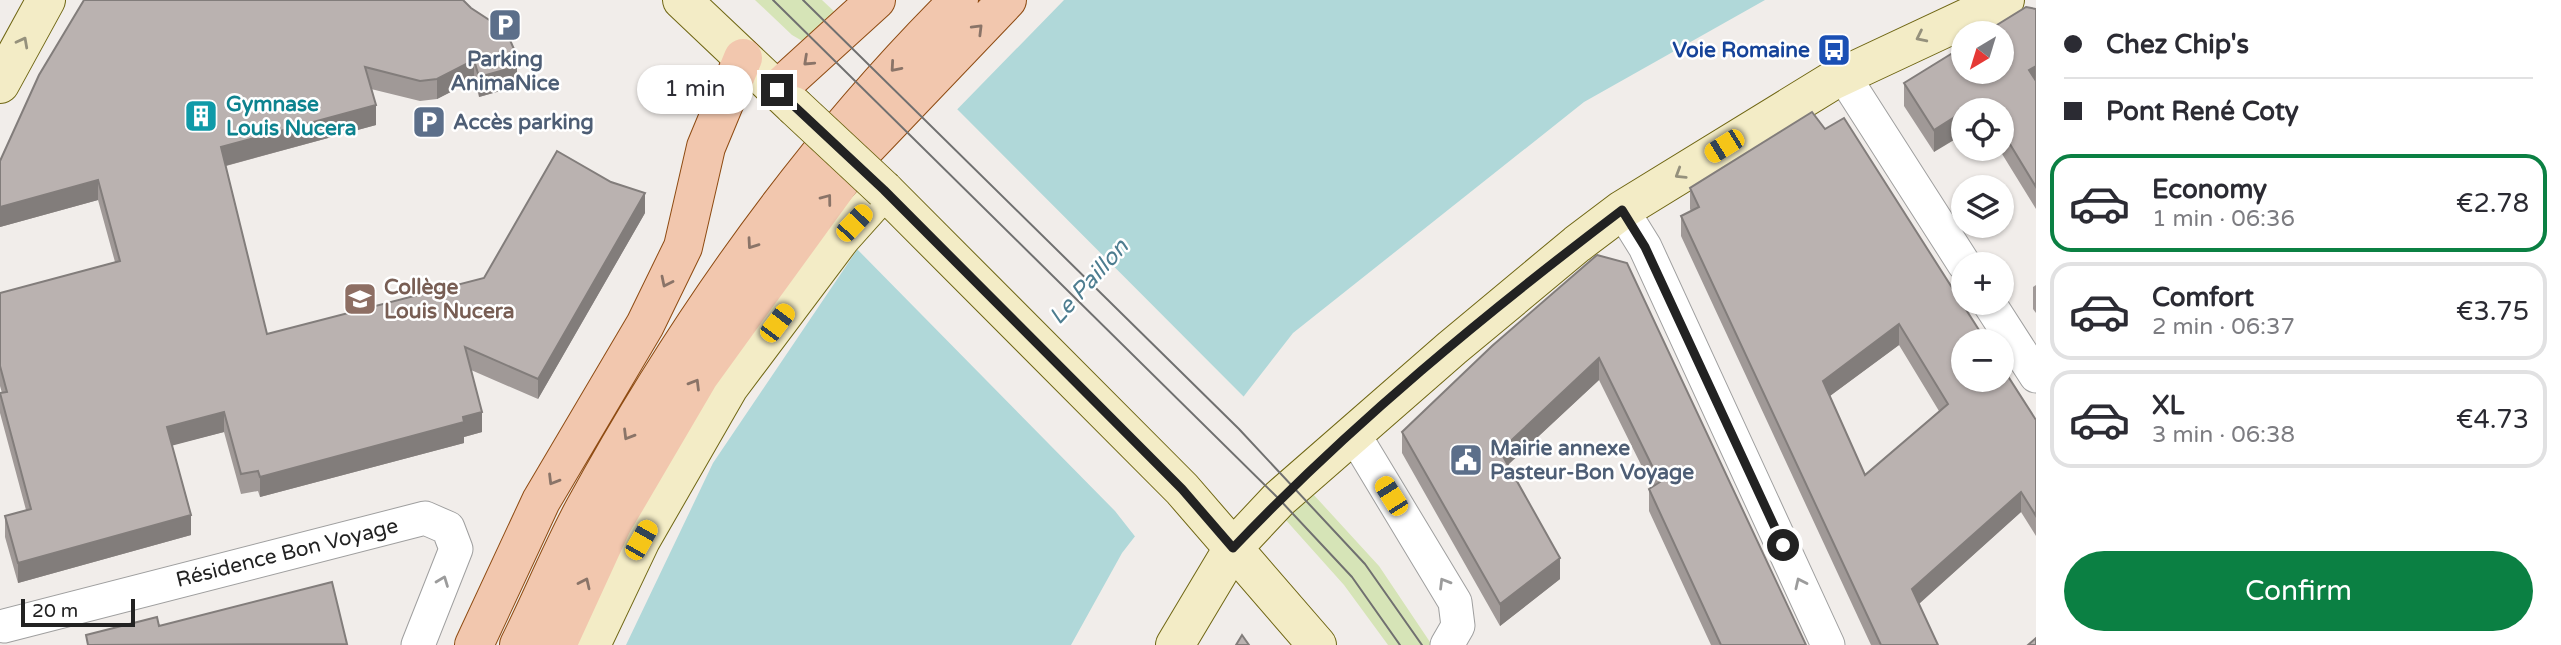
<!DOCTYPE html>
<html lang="en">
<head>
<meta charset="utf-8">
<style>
	body { margin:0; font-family:"Varela Round",sans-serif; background:#f7f7f7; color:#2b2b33; height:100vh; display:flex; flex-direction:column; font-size:26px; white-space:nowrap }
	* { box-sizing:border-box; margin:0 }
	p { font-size:23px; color:#7c7c81 }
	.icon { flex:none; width:38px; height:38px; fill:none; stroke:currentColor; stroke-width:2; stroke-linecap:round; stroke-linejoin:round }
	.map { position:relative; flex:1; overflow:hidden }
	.sheet { display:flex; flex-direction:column; background:#fff; width:525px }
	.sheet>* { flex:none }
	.banner { display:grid; align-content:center; height:154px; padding:0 28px; background:#fff }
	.needle { width:46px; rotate:218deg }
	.fabs { position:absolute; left:1951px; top:21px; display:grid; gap:14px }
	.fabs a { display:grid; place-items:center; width:63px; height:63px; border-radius:50%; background:#fff; box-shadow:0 2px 5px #0004; font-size:35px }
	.scale { position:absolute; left:21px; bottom:18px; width:114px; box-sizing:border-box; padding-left:7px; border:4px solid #222; border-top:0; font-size:19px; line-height:24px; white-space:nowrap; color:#222; -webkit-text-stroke:5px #fff; paint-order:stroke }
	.end { position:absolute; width:32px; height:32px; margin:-16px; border:9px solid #222; background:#fff; box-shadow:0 0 0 4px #fff }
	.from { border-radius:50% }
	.bubble { position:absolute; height:49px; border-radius:24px; background:#fff; box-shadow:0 2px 5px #0004; font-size:23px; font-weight:600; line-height:49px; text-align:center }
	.car { position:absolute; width:21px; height:42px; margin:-21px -10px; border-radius:9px; box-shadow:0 0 5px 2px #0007; background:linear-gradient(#f5c518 24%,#345 0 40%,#f5c518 0 76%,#345 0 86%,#f5c518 0) }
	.banner b { display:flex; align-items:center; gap:24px; height:66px; font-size:26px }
	.banner b+b { border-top:2px solid #e1e1e2 }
	.banner i { width:18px; height:18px; background:#2b2b33 }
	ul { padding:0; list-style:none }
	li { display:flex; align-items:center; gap:21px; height:98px; margin:0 14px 10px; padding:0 14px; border:4px solid #e1e1e2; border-radius:21px }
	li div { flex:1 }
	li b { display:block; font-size:26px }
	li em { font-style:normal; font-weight:600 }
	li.selected { border-color:#0b8043 }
	li>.icon { width:63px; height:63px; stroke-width:1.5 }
	.cta { display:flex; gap:14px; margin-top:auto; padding:14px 28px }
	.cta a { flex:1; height:80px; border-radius:42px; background:#0b8043; color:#fff; font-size:28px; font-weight:600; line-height:80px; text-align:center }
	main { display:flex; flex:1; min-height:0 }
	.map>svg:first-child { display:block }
</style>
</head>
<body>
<main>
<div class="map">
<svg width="2036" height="645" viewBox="0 0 2036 645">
	<rect width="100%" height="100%" fill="#f1edea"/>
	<!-- grass -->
	<path fill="#d6e4b7" d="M755 0H822L839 16 804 42 792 35Z
		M1313 494 1379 566 1432 645H1388L1344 585 1284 518Z"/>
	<!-- water -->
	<path fill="#b0d8d9" d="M1064 0H1765L1584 102 1293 333 1122 553 1071 645H626L713 463 940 127Z"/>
	<!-- pier -->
	<path fill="#f1edea" d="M955 107 1246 399 1137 539 1115 511 855 247 937 125Z"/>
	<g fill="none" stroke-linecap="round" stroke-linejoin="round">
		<defs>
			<path id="minor" d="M1843 75 1964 264
				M1622 210 1645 247 1828 645
				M1989 303 2036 376
				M1353 433 1455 602 1458 626 1447 645
				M4 626 425 518 448 528 456 549 418 645"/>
			<path id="secondary" d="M682 0 794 106
				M0 84 46 0
				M591 645 641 540 729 387 841 238 884 190 1182 489 1317 645
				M1175 645 1233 548 1279 499 1452 348 1577 244 1622 210 1832 81 2005 0"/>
			<path id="primary" d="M777 90 876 0
				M474 645 541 501 645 325 683 247 706 147 743 58
				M519 645C541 601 560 554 583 511 684 326 809 149 959 0
				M557 645 612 525 700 375 861 153 1007 0"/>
		</defs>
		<!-- minor casing -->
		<use href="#minor" stroke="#9f9f9f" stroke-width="35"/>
		<!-- secondary casing -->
		<use href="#secondary" stroke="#6f6613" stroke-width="40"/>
		<!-- primary casing -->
		<use href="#primary" stroke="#8e4b12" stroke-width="40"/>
		<!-- minor -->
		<use href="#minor" stroke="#fff" stroke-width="33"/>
		<!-- secondary -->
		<use href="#secondary" stroke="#f3ecc6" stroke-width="38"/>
		<!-- primary -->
		<use href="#primary" stroke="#f2c7ae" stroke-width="38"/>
		<!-- tram -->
		<path stroke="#707070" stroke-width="2" d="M773 0 1279 499 1352 577 1400 645
			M803 0 1239 429 1365 564 1422 645"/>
		<defs>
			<path id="secondary-bridge" d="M794 106 884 190"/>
		</defs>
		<!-- secondary-bridge casing -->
		<use href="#secondary-bridge" stroke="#6f6613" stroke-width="40" stroke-linecap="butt"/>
		<!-- secondary-bridge -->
		<use href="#secondary-bridge" stroke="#f3ecc6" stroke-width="38"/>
	</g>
	<!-- wall -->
	<path fill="#a09997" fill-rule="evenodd" d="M463 0 517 76 511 88 479 97 474 80 437 99 420 101 371 89 376 125 226 166 267 334 484 278 645 213 538 399 471 370 482 432 464 437V443L260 497 258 491 241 494 224 432 172 445 191 535 18 583 5 537V516L26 510 0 413V393H2L0 386V293L115 262 98 200 0 227V161Z
		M2036 9V209L1999 149H2002V110H1964L1934 152 1904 106V83Z
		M1812 112 2036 420V536L2021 512 1919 604 1938 645H1871L1681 236V216L1691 211 1690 209V188ZM1899 345 1939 411 1865 475 1830 396Z
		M1597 255 1806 645H1711L1649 511V489L1652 487 1599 380 1508 465 1560 579 1500 626 1402 453V432Z
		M2036 285V313L2033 309V287Z"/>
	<!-- shaded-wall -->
	<path fill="#827d7b" d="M517 56V76L511 88 479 97V77Z
		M474 60V80L437 99V79Z
		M2036 66V89L2029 70Z
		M1983 100V110H1965Z
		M376 105V125L221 167V147Z
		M1964 111V134L1934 152V130Z
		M98 180V200L0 227V207Z
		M645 193V213L538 399V379Z
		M1899 324V345L1823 401V381Z
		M1599 358V380L1500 472V451Z
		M224 412V432L167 447V427Z
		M482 412V432L464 437V443L260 497V477Z
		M2021 492V512L1912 610V589Z
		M191 515V535L18 583V563Z
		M1560 558V579L1500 626V604Z"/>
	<!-- building -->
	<path fill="#bab2b0" stroke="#827d7b" stroke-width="2" fill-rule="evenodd" d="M84 0H463L471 8 506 31 517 56 511 68 479 77 474 60 437 79 420 81 365 67 376 105 221 147 267 334 484 278 557 151 611 182 645 193 538 379 465 347 482 412 463 417 464 422 260 477 258 471 241 474 224 412 167 427 191 515 18 563 5 516 31 509 0 393 7 392 0 366V293L120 261 98 180 0 207V161L39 75Z
		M2026 7 2036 9V66L2029 70 2036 81V187L2002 131V110H1989L1983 100 1965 110H1964V111L1934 130 1904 83 1964 46V72H2002V33H1984Z
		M1812 112 1825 129 1844 118 1986 341H1964V380H2002V367L2036 420V516L2021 492 1912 589 1938 645H1881L1681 216 1699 207 1690 188ZM1899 324 1948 404 1865 475 1823 381Z
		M1597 255 1627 263 1806 645H1721L1649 489 1660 482 1599 358 1500 451 1560 558 1500 604 1402 432 1492 346Z
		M332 582 347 644 88 645 86 635 157 617 159 626Z
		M1242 635 1249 645H1236Z
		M2036 638V645H2028Z"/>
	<!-- one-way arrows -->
	<defs><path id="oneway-chevron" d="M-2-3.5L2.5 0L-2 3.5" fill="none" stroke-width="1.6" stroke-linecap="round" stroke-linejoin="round" transform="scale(1.75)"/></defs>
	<g stroke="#8a7468">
		<use href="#oneway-chevron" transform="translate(978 29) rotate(-45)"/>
		<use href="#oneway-chevron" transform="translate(808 61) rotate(137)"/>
		<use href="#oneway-chevron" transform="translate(895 67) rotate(131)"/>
		<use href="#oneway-chevron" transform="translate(827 199) rotate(-53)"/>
		<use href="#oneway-chevron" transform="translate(752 244) rotate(125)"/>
		<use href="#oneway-chevron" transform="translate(666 282) rotate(116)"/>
		<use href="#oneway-chevron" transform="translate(695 384) rotate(-59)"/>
		<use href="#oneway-chevron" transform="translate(628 435) rotate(121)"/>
		<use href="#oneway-chevron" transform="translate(553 480) rotate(121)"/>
		<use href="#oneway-chevron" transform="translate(585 583) rotate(-65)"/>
	</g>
	<g stroke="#95917c">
		<use href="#oneway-chevron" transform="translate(1921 37) rotate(154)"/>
		<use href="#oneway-chevron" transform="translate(23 42) rotate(-62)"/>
		<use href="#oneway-chevron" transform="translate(1680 174) rotate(148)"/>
	</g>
	<g stroke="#9c9c9c">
		<use href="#oneway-chevron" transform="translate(443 581) rotate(-69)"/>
		<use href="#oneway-chevron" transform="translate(1444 583) rotate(-121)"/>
		<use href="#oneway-chevron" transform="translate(1800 583) rotate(-115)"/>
	</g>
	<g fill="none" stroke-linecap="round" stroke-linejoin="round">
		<!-- route -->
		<path stroke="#222" stroke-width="9" d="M777 90 884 190 1182 489 1233 548C1351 424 1486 313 1622 210L1645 247 1783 545"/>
	</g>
	<!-- icons -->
	<defs>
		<symbol id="parking-square" viewBox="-11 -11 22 22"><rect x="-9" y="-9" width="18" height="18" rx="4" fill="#5c6f8a" stroke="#fff"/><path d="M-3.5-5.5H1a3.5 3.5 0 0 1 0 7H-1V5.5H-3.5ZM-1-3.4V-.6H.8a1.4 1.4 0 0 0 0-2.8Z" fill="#fff"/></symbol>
		<symbol id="bus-square" viewBox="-11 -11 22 22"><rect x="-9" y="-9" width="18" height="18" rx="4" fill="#1a4fb4" stroke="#fff"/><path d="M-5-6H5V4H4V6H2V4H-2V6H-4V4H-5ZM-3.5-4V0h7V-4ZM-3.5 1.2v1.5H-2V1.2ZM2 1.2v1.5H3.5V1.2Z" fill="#fff"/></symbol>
		<symbol id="building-square" viewBox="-11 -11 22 22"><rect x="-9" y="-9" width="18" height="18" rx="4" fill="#0f9aa8" stroke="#fff"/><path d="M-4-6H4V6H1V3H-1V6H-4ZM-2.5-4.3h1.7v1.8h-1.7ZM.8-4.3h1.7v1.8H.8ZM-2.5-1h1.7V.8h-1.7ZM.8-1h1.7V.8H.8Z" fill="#fff"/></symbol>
		<symbol id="school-square" viewBox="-11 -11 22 22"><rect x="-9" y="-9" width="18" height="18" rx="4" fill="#8d6e63" stroke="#fff"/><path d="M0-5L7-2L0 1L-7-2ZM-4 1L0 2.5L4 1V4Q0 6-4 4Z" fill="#fff"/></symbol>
		<symbol id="civic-square" viewBox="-11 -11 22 22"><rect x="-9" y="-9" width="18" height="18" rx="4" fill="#5c6f8a" stroke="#fff"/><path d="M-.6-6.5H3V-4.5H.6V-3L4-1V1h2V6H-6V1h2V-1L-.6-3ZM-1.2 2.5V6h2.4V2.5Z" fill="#fff"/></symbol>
	</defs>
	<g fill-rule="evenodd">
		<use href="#parking-square" x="486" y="6" width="38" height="38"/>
		<use href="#bus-square" x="1815" y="31" width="38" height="38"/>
		<use href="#building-square" x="182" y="97" width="38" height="38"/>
		<use href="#parking-square" x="410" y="103" width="38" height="38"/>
		<use href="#school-square" x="341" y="280" width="38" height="38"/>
		<use href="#civic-square" x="1447" y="441" width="38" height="38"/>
	</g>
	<g text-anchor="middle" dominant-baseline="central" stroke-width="5" stroke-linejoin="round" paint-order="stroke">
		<!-- transit labels -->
		<g font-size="21" font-weight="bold" fill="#164399" stroke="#fff" text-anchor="end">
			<text x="1810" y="50">Voie Romaine</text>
		</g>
		<!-- service labels -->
		<g font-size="21" font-weight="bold" fill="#4e5e75" stroke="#fff" text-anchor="start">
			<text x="505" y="59" text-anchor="middle">Parking<tspan x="505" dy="24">AnimaNice</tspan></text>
			<text x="453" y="122">Accès parking</text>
			<text x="1490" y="448">Mairie annexe<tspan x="1490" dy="24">Pasteur-Bon Voyage</tspan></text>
		</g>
		<!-- culture labels -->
		<g font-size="21" font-weight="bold" fill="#0d838f" stroke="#fff" text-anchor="start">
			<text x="226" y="104">Gymnase<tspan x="226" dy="24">Louis Nucera</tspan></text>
		</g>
		<!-- education labels -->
		<g font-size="21" font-weight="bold" fill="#785e54" stroke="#fff" text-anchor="start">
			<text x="384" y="287">Collège<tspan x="384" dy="24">Louis Nucera</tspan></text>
		</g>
		<!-- street labels -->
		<g font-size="21" fill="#222" stroke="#fff">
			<text transform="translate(287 553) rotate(-14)">Résidence Bon Voyage</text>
		</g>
		<!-- water labels -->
		<g font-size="23" font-style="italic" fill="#4d7d90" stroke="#fff">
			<text transform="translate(1089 282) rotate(-48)">Le Paillon</text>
		</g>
	</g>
</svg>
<div class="fabs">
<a><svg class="needle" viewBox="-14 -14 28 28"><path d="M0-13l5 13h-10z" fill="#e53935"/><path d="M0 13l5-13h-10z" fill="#7c7c81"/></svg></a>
<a><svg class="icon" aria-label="locate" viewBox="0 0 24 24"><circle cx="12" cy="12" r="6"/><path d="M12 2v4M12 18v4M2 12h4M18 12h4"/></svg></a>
<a><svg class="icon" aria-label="layers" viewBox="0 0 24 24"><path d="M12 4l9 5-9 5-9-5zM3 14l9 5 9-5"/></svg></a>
<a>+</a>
<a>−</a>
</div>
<div class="scale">20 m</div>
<i class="end from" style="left:1783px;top:545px"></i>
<i class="end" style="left:777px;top:90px"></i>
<div class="bubble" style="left:637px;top:65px;width:116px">1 min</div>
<i class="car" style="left:1724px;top:146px;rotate:238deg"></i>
<i class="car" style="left:854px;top:223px;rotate:43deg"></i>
<i class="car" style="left:777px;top:323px;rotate:37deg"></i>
<i class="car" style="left:1391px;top:496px;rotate:328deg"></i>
<i class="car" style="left:641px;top:540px;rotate:30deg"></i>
</div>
<section class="sheet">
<div class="banner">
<b><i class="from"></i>Chez Chip's</b>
<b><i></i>Pont René Coty</b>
</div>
<ul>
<li class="selected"><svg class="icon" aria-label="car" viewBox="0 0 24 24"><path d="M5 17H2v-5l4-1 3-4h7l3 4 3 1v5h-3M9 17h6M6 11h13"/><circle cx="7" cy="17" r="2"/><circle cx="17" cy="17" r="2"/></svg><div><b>Economy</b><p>1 min · 06:36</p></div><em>€2.78</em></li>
<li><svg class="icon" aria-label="car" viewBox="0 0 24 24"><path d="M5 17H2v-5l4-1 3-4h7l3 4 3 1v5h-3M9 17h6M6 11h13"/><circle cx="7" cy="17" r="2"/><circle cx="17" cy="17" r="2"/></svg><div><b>Comfort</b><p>2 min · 06:37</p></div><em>€3.75</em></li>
<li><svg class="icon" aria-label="car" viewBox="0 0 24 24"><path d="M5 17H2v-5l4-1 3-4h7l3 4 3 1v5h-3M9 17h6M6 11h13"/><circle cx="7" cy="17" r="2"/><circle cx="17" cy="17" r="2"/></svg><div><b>XL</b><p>3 min · 06:38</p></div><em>€4.73</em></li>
</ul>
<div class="cta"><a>Confirm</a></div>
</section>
</main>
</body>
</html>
